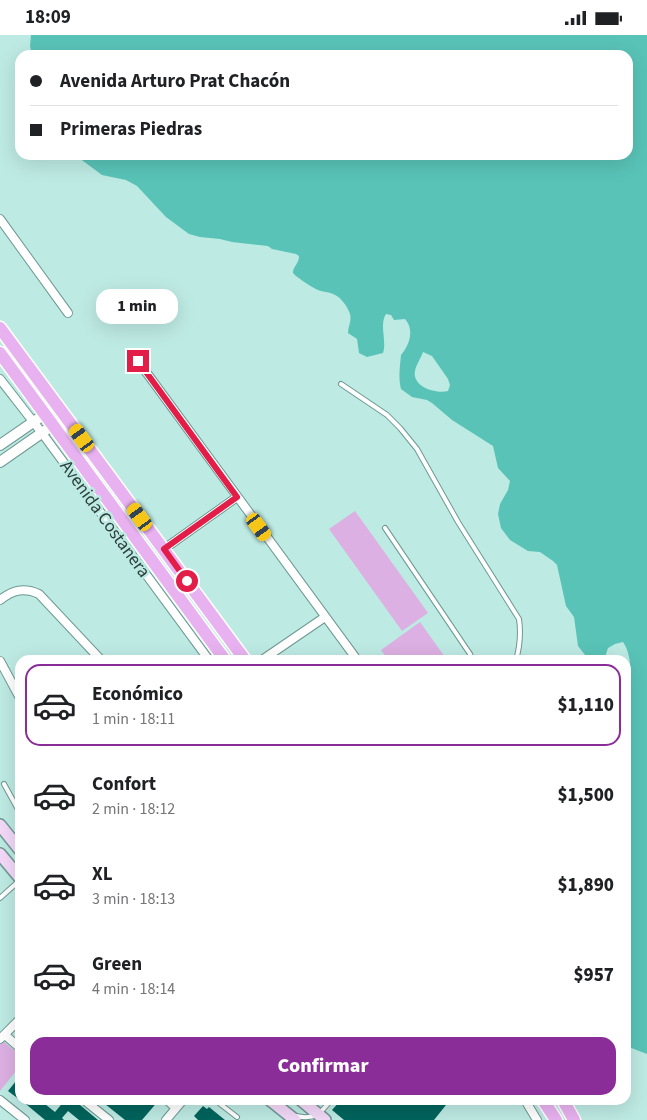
<!DOCTYPE html>
<html lang="es">
<head>
<meta charset="utf-8">
<style>
	body { margin:0; font-family:"Source Sans 3",sans-serif; background:#f6f6f6; color:#202124; height:100vh; display:flex; flex-direction:column; font-size:19px; white-space:nowrap }
	* { box-sizing:border-box; margin:0 }
	p { font-size:16px; color:#757577 }
	.icon { flex:none; width:28px; height:28px; fill:none; stroke:currentColor; stroke-width:2; stroke-linecap:round; stroke-linejoin:round }
	.map { position:relative; flex:1; overflow:hidden }
	.drawer { position:absolute; left:15px; top:620px; width:616px; height:450px; display:flex; flex-direction:column; background:#fff; border-radius:15px; box-shadow:0 5px 20px #0002 }
	.drawer>* { flex:none }
	.top-card { position:absolute; left:15px; top:15px; width:618px; height:110px; border-radius:15px; box-shadow:0 5px 20px #0002; display:grid; align-content:center; height:110px; padding:0 15px; background:#fff }
	.end { position:absolute; width:22px; height:22px; margin:-11px; border:6px solid #e11d48; background:#fff; box-shadow:0 0 0 2px #fff }
	.from { border-radius:50% }
	.bubble { position:absolute; height:35px; border-radius:15px; background:#fff; box-shadow:0 5px 20px #0002; font-size:16px; font-weight:800; line-height:35px; text-align:center }
	.car { position:absolute; width:15px; height:30px; margin:-15px -8px; border-radius:6px; box-shadow:0 0 4px 1px #0007; background:linear-gradient(#f5c518 24%,#345 0 40%,#f5c518 0 76%,#345 0 86%,#f5c518 0) }
	.top-card b { display:flex; align-items:center; gap:18px; height:48px; font-size:19px }
	.top-card b+b { border-top:1px solid #e0e0e0 }
	.top-card i { width:12px; height:12px; background:#202124 }
	ul { padding:9px 0 0; list-style:none }
	li { display:flex; align-items:center; gap:15px; height:82px; margin:0 10px 8px; padding:0 5px; border:2px solid transparent; border-radius:15px }
	li div { flex:1 }
	li b { display:block; font-size:19px }
	li em { font-style:normal; font-weight:800 }
	li.active { border-color:#8a2d98 }
	li>.icon { width:45px; height:45px; stroke-width:1.5 }
	.cta { display:flex; gap:10px; margin-top:auto; padding:10px 15px }
	.cta a { flex:1; height:58px; border-radius:15px; background:#8a2d98; color:#fff; font-size:20px; font-weight:800; line-height:58px; text-align:center }
	.status { display:flex; justify-content:space-between; align-items:center; height:35px; padding:0 25px; background:#fff; direction:ltr }
	.status svg { height:14px; fill:currentColor }
	.map>svg:first-child { display:block }
</style>
</head>
<body>
<div class="status"><b>18:09</b><svg viewBox="0 0 49 12"><path d="M0 12V9h3v3zM5 12V6h3v6zM10 12V3h3v9zM15 12V0h3v12zM26 1h20v11H26zM47 4h2v5h-2z"/></svg></div>
<div class="map">
<svg width="647" height="1085" viewBox="0 0 647 1085">
	<rect width="100%" height="100%" fill="#bdeae3"/>
	<!-- green -->
	<path fill="#dcb0e2" d="M355 476 428 578 402 596 329 494Z
		M420 587 447 625H388L381 615Z
		M4 1007 20 1020V1031L0 1056V1008Z"/>
	<!-- water -->
	<path fill="#59c3b7" fill-rule="evenodd" d="M31 0H647V1019L626 1011 628 985 626 981V666C632 651 633 621 623 607L615 609 608 613 604 625H589L578 611 574 582 566 571 557 530 553 526 540 517 528 516 510 505 501 493 498 479 500 469 508 455 510 446 498 433 493 411 452 385 432 368 427 365 412 362 401 354C398 342 400 332 401 320 409 311 415 295 405 284L394 285 391 280 386 279C379 290 387 306 383 318L367 322 359 318 357 304 348 298C348 291 352 286 350 279 348 272 340 261 333 259 329 257 323 257 318 255 313 253 296 242 293 238 293 231 299 229 299 221L296 219 272 214 268 211 232 207 220 204 200 202 189 199 166 182 137 151 126 145 102 140 75 120H628V20H32L30 11ZM423 317 432 321 448 344 450 350 448 356C436 359 412 352 415 336 416 330 421 323 423 317Z"/>
	<!-- building -->
	<path fill="#00645c" d="M16 1046 20 1050V1065L8 1056Z
		M21 1065H40L55 1077 65 1065H74L98 1085H79L68 1076 62 1083 64 1085H45Z
		M100 1065H159L142 1085H125Z
		M341 1065H450L434 1085H344L332 1075Z
		M203 1071 207 1074 209 1072 225 1085H198L194 1081Z"/>
	<g fill="none" stroke-linecap="round" stroke-linejoin="round">
		<defs>
			<path id="service" d="M341 349 387 380 400 393 417 414 458 487 519 584C521 598 520 611 516 625
				M385 493 470 619 472 625
				M4 749 20 778
				M0 863 20 845
				M215 1065 237 1082
				M296 1081C315 1085 320 1079 331 1065"/>
			<path id="minor" d="M0 184 68 278
				M138 326 355 622
				M0 344 42 398 209 625
				M164 514 237 462
				M0 565C13 555 24 552 39 559L101 625
				M262 625 325 582
				M0 626 20 663
				M5 1000 20 1013
				M0 1004 20 984
				M0 1065 25 1085
				M84 1065 109 1085
				M167 1065 176 1073
				M525 1065 537 1085
				M166 1085 183 1065"/>
			<path id="tertiary" d="M0 410 58 370
				M0 427 66 381"/>
			<path id="secondary" d="M0 790 20 815
				M0 819 20 843
				M270 1065 295 1085
				M301 1065 325 1085"/>
			<path id="primary" d="M0 293 245 625
				M0 318 225 625
				M543 1065 556 1085
				M563 1065 574 1085"/>
		</defs>
		<!-- service casing -->
		<use href="#service" stroke="#6e9993" stroke-width="6"/>
		<!-- minor casing -->
		<use href="#minor" stroke="#6e9993" stroke-width="10"/>
		<!-- tertiary casing -->
		<use href="#tertiary" stroke="#6e9993" stroke-width="12"/>
		<!-- secondary casing -->
		<use href="#secondary" stroke="#6e9993" stroke-width="14"/>
		<!-- primary casing -->
		<use href="#primary" stroke="#fff" stroke-width="15"/>
		<!-- service -->
		<use href="#service" stroke="#fff" stroke-width="4"/>
		<!-- minor -->
		<use href="#minor" stroke="#fff" stroke-width="8"/>
		<!-- tertiary -->
		<use href="#tertiary" stroke="#fff" stroke-width="10"/>
		<!-- secondary -->
		<use href="#secondary" stroke="#f3d8f8" stroke-width="11"/>
		<!-- primary -->
		<use href="#primary" stroke="#e8b2f0" stroke-width="12"/>
	</g>
	<g fill="none" stroke-linecap="round" stroke-linejoin="round">
		<!-- route -->
		<path stroke="#e11d48" stroke-width="6" d="M138 326 237 462 164 514 187 546"/>
	</g>
	<g text-anchor="middle" dominant-baseline="central" stroke-width="5" stroke-linejoin="round" paint-order="stroke">
		<!-- street labels -->
		<g font-size="18" fill="#2d3f3c" stroke="#bdeae3">
			<text transform="translate(105 484) rotate(54)">Avenida Costanera</text>
		</g>
	</g>
</svg>
<i class="end from" style="left:187px;top:546px"></i>
<i class="end" style="left:138px;top:326px"></i>
<div class="bubble" style="left:96px;top:254px;width:82px">1 min</div>
<i class="car" style="left:82px;top:403px;rotate:324deg"></i>
<i class="car" style="left:140px;top:482px;rotate:324deg"></i>
<i class="car" style="left:259px;top:492px;rotate:144deg"></i>
<div class="top-card">
<b><i class="from"></i>Avenida Arturo Prat Chacón</b>
<b><i></i>Primeras Piedras</b>
</div>
<section class="drawer">
<ul>
<li class="active"><svg class="icon" aria-label="car" viewBox="0 0 24 24"><path d="M5 17H2v-5l4-1 3-4h7l3 4 3 1v5h-3M9 17h6M6 11h13"/><circle cx="7" cy="17" r="2"/><circle cx="17" cy="17" r="2"/></svg><div><b>Económico</b><p>1 min · 18:11</p></div><em>$1,110</em></li>
<li><svg class="icon" aria-label="car" viewBox="0 0 24 24"><path d="M5 17H2v-5l4-1 3-4h7l3 4 3 1v5h-3M9 17h6M6 11h13"/><circle cx="7" cy="17" r="2"/><circle cx="17" cy="17" r="2"/></svg><div><b>Confort</b><p>2 min · 18:12</p></div><em>$1,500</em></li>
<li><svg class="icon" aria-label="car" viewBox="0 0 24 24"><path d="M5 17H2v-5l4-1 3-4h7l3 4 3 1v5h-3M9 17h6M6 11h13"/><circle cx="7" cy="17" r="2"/><circle cx="17" cy="17" r="2"/></svg><div><b>XL</b><p>3 min · 18:13</p></div><em>$1,890</em></li>
<li><svg class="icon" aria-label="car" viewBox="0 0 24 24"><path d="M5 17H2v-5l4-1 3-4h7l3 4 3 1v5h-3M9 17h6M6 11h13"/><circle cx="7" cy="17" r="2"/><circle cx="17" cy="17" r="2"/></svg><div><b>Green</b><p>4 min · 18:14</p></div><em>$957</em></li>
</ul>
<div class="cta"><a>Confirmar</a></div>
</section>
</div>
</body>
</html>
